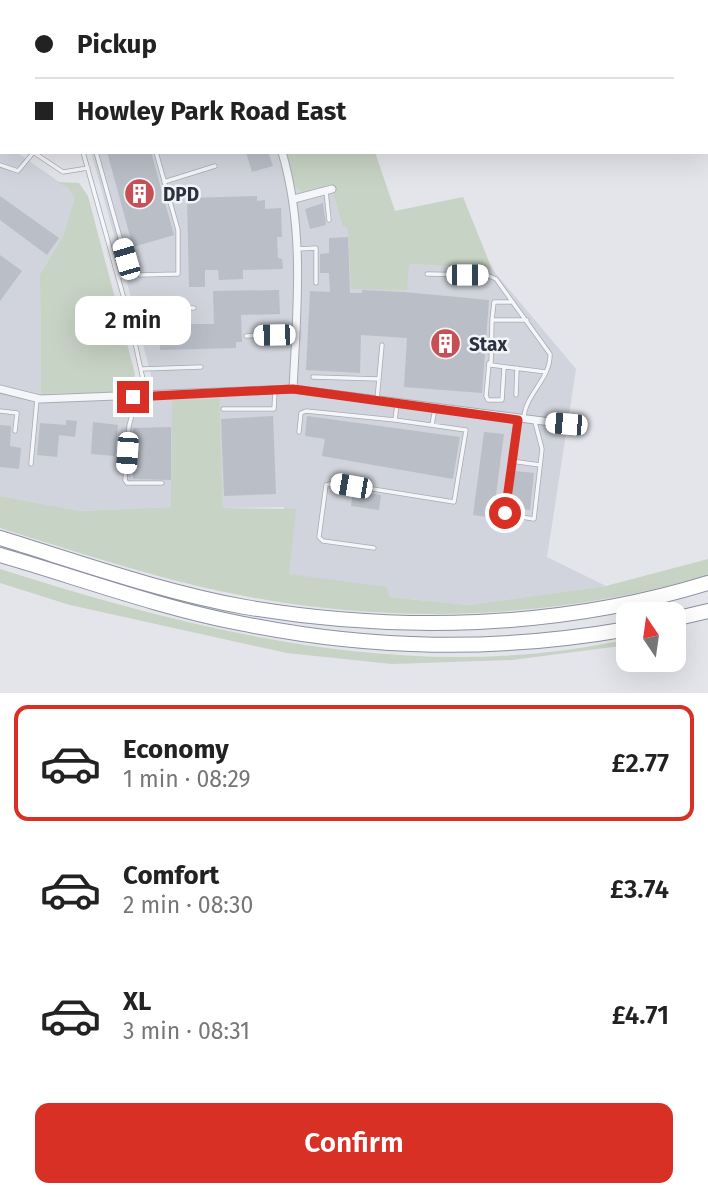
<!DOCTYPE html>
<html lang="en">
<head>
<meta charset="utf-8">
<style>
	body { margin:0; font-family:"Fira Sans",sans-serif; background:#f2f2f2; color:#222; height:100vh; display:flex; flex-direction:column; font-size:26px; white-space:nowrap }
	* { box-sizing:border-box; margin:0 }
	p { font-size:23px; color:#767676 }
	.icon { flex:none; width:38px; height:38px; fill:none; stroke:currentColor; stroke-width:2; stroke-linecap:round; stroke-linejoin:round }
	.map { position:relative; height:693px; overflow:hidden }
	.drawer { display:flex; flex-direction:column; background:#fff; flex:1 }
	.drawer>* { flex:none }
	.guide { position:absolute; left:0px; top:0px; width:709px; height:154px; box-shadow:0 7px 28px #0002; display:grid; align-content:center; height:154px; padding:0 35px; background:#fff }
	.needle { width:46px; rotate:347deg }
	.fabs { position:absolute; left:616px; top:602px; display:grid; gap:14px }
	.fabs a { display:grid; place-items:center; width:70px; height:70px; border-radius:14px; background:#fff; box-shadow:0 7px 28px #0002; font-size:35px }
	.end { position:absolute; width:32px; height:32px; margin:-16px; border:9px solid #d93025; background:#fff; box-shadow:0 0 0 4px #fff }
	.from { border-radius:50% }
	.bubble { position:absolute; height:49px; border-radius:14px; background:#fff; box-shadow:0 7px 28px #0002; font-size:23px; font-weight:600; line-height:49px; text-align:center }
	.car { position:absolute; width:21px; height:42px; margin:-21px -10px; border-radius:9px; box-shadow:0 0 5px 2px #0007; background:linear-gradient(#fff 24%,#345 0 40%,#fff 0 76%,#345 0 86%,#fff 0) }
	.guide b { display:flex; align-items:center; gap:24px; height:66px; font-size:26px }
	.guide b+b { border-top:2px solid #e0e0e0 }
	.guide i { width:18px; height:18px; background:#222 }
	ul { padding:12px 0 0; list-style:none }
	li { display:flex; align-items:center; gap:21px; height:116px; margin:0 14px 10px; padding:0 21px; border:4px solid transparent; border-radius:14px }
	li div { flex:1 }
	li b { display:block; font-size:26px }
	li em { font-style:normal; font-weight:600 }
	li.on { border-color:#d93025 }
	li>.icon { width:63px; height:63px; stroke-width:1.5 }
	.primary-button { display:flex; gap:14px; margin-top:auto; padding:14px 35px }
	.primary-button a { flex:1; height:80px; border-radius:14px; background:#d93025; color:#fff; font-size:28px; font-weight:600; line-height:80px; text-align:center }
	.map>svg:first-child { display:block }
</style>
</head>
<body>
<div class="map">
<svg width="708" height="693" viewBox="0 0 708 693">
	<rect width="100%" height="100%" fill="#e3e5ea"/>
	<!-- built -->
	<path fill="#d1d4dc" d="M0 140 2 152H16L68 188 76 198 63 236 40 274 41 394 122 392 153 383 127 282 131 277 124 271 91 152H286L289 160 331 186 342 225 409 264 492 269 576 369 547 557 606 586 469 605 389 597 335 581 288 574 284 507 223 508 218 398 172 401V507L80 511 0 496Z"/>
	<!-- green -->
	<path fill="#c7d3c4" d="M286 152H375L395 211 463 197 492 269 409 264 407 290 351 289 348 229 342 225 331 186 303 192 293 186Z
		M58 182 79 183 88 196 135 374 133 384 122 392 41 394 40 274 63 236 75 198 68 188Z
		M219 398 223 508 296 509 289 574 387 587 389 597 469 605 606 586 708 559V575C563 617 410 625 261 599 173 584 86 555 0 528V496L80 511 171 507 172 400Z
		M0 569C201 633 417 686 628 639V645L512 660 392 664 287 653 70 605 0 583Z"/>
	<!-- building -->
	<path fill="#babec7" d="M107 152H151L174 235 133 247Z
		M246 152H268L273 166 252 172Z
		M0 196 59 238 47 255 0 220Z
		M257 196V201L265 200V209L281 208 282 237H277L278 258 282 259 283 269 243 270V279L219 280 218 270H205V287H189L187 198Z
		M323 203 326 225 310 229 305 209Z
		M348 237 350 293H362V290L404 292 489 300 482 393 404 387 407 338 361 335 360 373 306 370 310 291 330 292 329 273H320V254L329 253V238Z
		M0 255 22 271 0 301Z
		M279 290 280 314 241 315 242 342H236V348L160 350V324H214L213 291Z
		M273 416 276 494 224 496 221 419Z
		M307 416 460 437 453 479 322 456 325 439 305 436Z
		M66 420 77 421 75 437 59 435 57 457 37 455 40 423 66 425Z
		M93 422 118 425 115 456 91 454Z
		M0 425 11 426 10 446 21 448 19 469 0 467Z
		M171 427V480L133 479V428Z
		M484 432 504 434 493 518 473 515Z
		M515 471 534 473 530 510 510 508Z
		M353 491 381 495 379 510 351 506Z"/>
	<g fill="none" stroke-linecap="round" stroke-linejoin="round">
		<defs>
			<path id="lane" d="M174 0 175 2
				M33 152 63 172 88 168
				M83 152 130 320 146 393
				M96 152 126 259 140 275 178 274V230L156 152
				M0 165 18 171 33 153
				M164 182 215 166
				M326 191 329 220
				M297 249 316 248V283
				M427 274 487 275 496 279 550 354C551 379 525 394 524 418
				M118 278 133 267
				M126 305 194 308
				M492 320 494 302H513
				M527 320H492L491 365 546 372
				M246 336 294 334
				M489 363 486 396 488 400H502L504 368
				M141 369 201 367
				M313 377 379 379
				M516 395 517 368
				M133 397 134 407 129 426 125 480 127 483H162
				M377 400 382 345
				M223 409H274L275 391
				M0 411 17 413 15 431
				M518 420 504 509 508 515 534 519 542 449 535 422
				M432 425 435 408
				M299 432 301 413 306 411 395 420 397 404
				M511 461 540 465
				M31 464 37 399
				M374 548 323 541 319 537 326 485 335 483 454 502 466 430 395 420"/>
			<path id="street" d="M254 0V2
				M302 0V2
				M369 0V2
				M558 0V2
				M694 2 696 0
				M707 93H708
				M282 152C305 230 297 309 293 389
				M294 199 332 189
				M0 389 40 399 293 389 566 424"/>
			<path id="highway" d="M0 538C81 563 162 592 245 607 398 633 559 629 708 583
				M0 555C79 578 158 607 239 623 371 650 496 652 628 629
				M674 619 708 611"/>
		</defs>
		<!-- lane casing -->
		<use href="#lane" stroke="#a8abb4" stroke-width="5"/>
		<!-- street casing -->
		<use href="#street" stroke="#a8abb4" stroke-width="9"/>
		<!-- highway casing -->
		<use href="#highway" stroke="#8b91a0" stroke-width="16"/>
		<!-- lane -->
		<use href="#lane" stroke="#f5f6f9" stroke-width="3.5"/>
		<!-- street -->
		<use href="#street" stroke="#f5f6f9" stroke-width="7"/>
		<!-- highway -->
		<use href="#highway" stroke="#fff" stroke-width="14"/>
	</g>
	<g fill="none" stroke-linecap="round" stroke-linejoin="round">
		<!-- route -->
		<path stroke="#d93025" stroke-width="9" d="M133 397 293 389 518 420 505 513"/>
	</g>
	<!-- icons -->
	<defs>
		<symbol id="building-disc" viewBox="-11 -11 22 22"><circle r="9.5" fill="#c65056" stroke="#f2f4f7"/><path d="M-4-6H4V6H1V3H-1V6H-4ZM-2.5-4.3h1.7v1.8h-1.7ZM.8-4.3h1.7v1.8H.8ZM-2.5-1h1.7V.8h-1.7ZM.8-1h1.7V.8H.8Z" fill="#fff"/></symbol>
	</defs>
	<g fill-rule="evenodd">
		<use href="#building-disc" x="122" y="176" width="35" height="35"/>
		<use href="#building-disc" x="428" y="326" width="35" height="35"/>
	</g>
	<g text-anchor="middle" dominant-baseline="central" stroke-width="5" stroke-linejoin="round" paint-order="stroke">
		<!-- poi labels -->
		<g font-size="19" font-weight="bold" fill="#2c3141" stroke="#f2f4f7" text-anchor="start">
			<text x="163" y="194">DPD</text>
			<text x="469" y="344">Stax</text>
		</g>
	</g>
</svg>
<div class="fabs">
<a><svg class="needle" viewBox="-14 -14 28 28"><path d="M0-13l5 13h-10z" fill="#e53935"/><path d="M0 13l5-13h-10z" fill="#767676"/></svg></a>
</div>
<i class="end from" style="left:505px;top:513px"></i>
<i class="end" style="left:133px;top:397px"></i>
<div class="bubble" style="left:75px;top:296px;width:116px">2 min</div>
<i class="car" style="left:126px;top:259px;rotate:344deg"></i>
<i class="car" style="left:467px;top:275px;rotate:90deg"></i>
<i class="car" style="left:274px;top:335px;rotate:269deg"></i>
<i class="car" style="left:566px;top:424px;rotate:275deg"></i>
<i class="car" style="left:127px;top:453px;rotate:184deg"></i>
<i class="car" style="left:351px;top:486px;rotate:280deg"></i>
<div class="guide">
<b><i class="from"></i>Pickup</b>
<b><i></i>Howley Park Road East</b>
</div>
</div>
<section class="drawer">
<ul>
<li class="on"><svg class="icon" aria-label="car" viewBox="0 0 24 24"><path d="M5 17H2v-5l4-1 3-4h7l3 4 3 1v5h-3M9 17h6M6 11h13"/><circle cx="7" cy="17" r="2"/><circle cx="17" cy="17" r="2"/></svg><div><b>Economy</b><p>1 min · 08:29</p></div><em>£2.77</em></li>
<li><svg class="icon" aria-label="car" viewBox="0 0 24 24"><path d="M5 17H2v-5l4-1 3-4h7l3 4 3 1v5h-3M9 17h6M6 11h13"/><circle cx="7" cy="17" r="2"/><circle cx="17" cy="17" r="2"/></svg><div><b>Comfort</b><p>2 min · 08:30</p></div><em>£3.74</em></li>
<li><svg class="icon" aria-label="car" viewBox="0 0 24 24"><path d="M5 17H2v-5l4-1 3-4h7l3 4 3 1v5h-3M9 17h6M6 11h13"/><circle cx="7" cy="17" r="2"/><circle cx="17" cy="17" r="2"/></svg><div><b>XL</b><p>3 min · 08:31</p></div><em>£4.71</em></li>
</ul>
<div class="primary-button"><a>Confirm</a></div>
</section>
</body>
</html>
